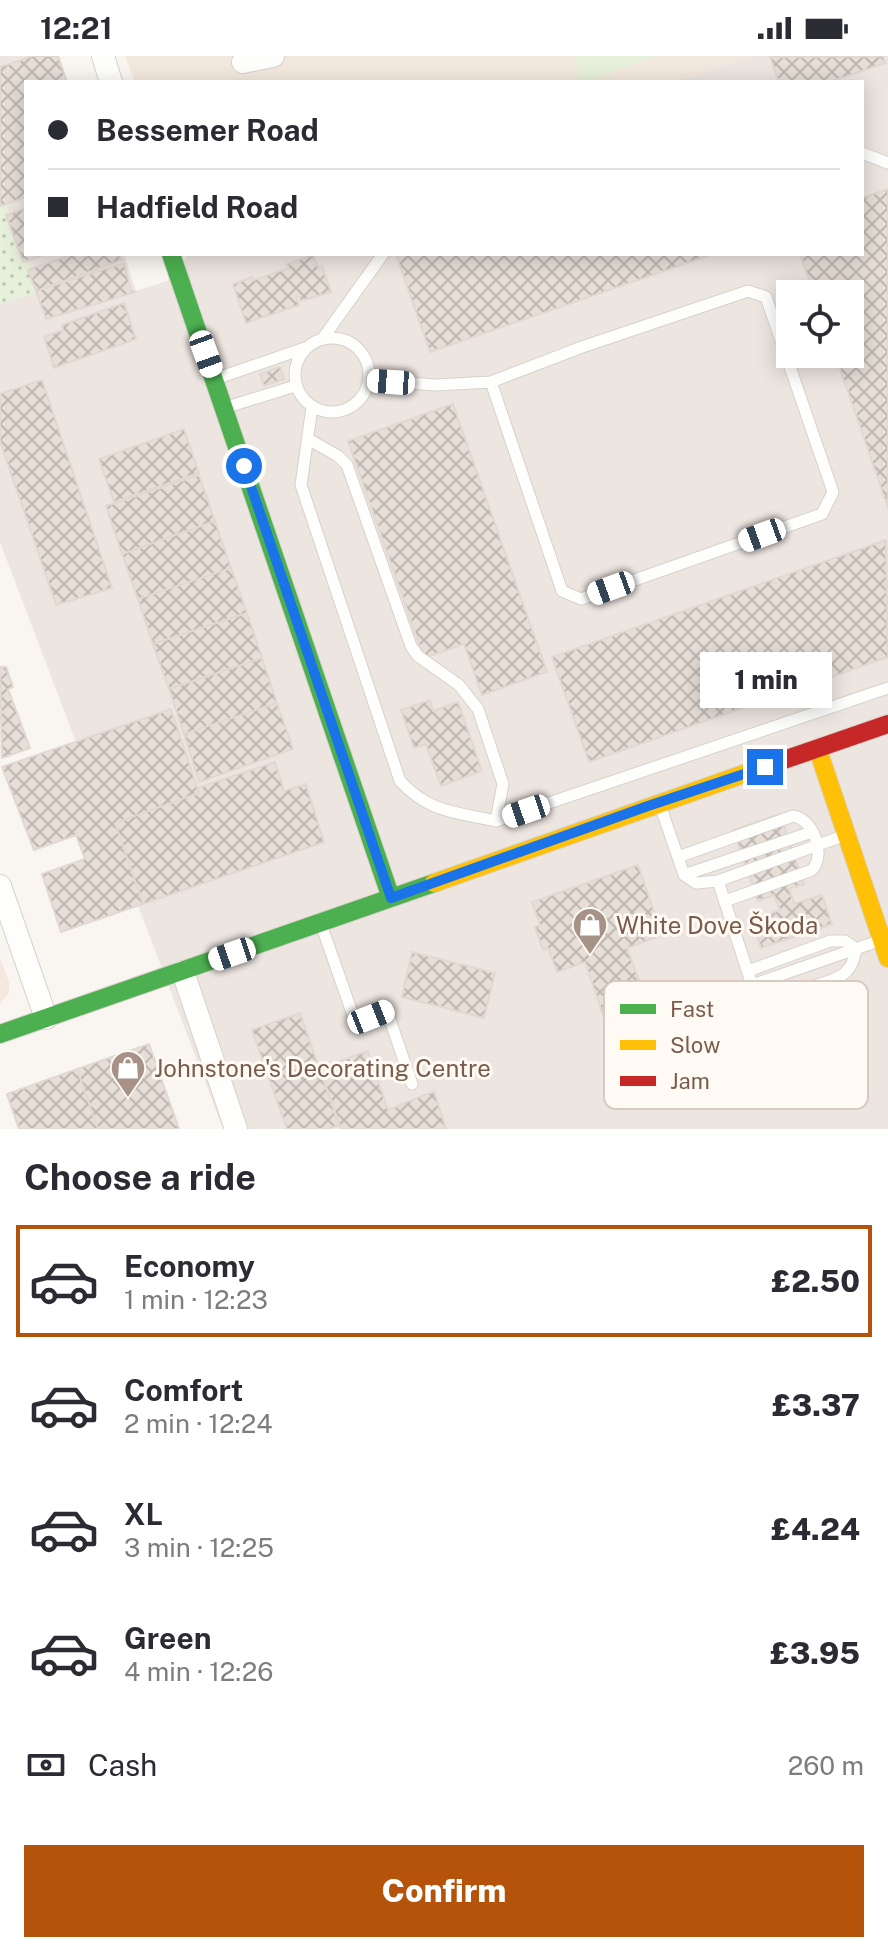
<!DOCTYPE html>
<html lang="en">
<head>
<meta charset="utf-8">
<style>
	body { margin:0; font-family:"Public Sans",sans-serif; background:#f7f7f7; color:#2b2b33; height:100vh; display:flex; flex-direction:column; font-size:30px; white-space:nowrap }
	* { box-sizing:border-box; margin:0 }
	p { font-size:26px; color:#7c7c81 }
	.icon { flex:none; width:44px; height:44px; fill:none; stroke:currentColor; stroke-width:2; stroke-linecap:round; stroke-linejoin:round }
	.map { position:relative; height:1073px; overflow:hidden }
	.side { display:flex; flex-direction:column; background:#fff; flex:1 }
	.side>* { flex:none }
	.hud { position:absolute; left:24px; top:24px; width:840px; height:176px; border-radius:0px; box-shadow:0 4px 20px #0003; display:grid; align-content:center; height:176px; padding:0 24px; background:#fff }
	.controls { position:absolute; left:776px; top:224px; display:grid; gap:16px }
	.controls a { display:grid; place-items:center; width:88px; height:88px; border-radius:0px; background:#fff; box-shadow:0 4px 20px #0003; font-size:40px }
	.end { position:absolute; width:36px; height:36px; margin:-18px; border:10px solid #1a73e8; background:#fff; box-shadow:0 0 0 4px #fff }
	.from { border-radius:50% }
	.bubble { position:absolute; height:56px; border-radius:0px; background:#fff; box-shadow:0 4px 20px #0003; font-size:26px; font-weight:800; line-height:56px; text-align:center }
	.car { position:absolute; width:24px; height:48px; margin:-24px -12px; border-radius:10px; box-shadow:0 0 6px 2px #0007; background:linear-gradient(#fff 24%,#345 0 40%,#fff 0 76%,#345 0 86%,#fff 0) }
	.hud b { display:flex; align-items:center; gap:28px; height:76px; font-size:30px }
	.hud b+b { border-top:2px solid #e1e1e2 }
	.hud i { width:20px; height:20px; background:#2b2b33 }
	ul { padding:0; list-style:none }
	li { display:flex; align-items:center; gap:24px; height:112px; margin:0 16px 12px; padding:0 8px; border:4px solid transparent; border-radius:0px }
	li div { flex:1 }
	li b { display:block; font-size:30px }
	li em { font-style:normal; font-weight:800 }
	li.on { border-color:#b45309 }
	li>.icon { width:72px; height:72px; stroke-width:1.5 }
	h2 { padding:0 24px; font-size:36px; line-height:96px }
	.pay { display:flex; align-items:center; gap:20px; height:88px; padding:0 24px; font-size:30px }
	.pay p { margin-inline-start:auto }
	.cta { display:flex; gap:16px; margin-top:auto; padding:16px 24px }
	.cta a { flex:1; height:92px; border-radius:0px; background:#b45309; color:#fff; font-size:32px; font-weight:800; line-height:92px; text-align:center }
	.status { display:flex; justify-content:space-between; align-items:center; height:56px; padding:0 40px; background:#fff; direction:ltr }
	.status svg { height:22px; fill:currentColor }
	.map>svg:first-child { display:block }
</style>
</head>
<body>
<div class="status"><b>12:21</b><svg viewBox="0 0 49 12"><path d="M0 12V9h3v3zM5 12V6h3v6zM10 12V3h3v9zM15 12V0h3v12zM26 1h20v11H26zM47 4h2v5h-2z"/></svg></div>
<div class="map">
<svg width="888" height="1073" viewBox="0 0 888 1073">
	<defs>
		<pattern id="garden-dots" width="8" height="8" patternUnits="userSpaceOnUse" patternTransform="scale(2)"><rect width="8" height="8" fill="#e7f0db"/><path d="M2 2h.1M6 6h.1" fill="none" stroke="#c0c6b4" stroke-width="1.8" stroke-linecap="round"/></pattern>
		<pattern id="building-cross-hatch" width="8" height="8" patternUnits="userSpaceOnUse" patternTransform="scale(2)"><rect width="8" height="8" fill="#e6ded7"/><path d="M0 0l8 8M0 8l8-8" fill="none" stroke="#bfb7b1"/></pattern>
	</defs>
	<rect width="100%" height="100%" fill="#f9f5f0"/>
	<!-- residential -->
	<path fill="#f2e8de" d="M125 0H752L676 26H135Z"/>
	<!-- commercial -->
	<path fill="#f6e8e1" d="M0 901 9 926V937L0 948Z"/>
	<!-- industrial -->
	<path fill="#ede5e0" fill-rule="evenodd" d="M0 0H58L67 26H26V198H124L136 235 167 225 189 198H862V26H676L752 0H888V1073H223L0 486V248L40 235 0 135ZM790 238H850V298H790Z"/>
	<!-- park -->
	<path fill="#e7f0db" d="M576 0H657L587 26H578Z"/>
	<!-- garden -->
	<path fill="url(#garden-dots)" d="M0 135 41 235 0 248Z"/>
	<!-- building -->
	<path fill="url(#building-cross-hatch)" stroke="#e2d8d2" stroke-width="2" d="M33 0H58L67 26H26V141L0 150V11Z
		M883 0 885 7 830 26H779L770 1Z
		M888 133V452L835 298H850V238H814L800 198H862V142Z
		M26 152V198H45L23 206 6 159Z
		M73 198H75L77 203 92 198H119L122 204 36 235 28 214Z
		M396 198H713L430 296Z
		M313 199 318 211 322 210 331 236 301 245 298 239 296 240 299 249 246 267 233 228 252 221 254 224 289 212 287 208Z
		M124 207 131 234 135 236 46 263 36 235Z
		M124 247 136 283 54 312 44 281 63 274 62 269Z
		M280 311 284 323 264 330 260 318Z
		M42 324 112 532 56 549 0 385V338Z
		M453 348 547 616 482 639 464 588 424 602 348 385Z
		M184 373 199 417 114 446 99 403Z
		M199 419 215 465 122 498 106 450Z
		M215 465 231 512 138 543 122 498Z
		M886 484 888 601 589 706 552 601Z
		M231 512 247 557 153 588 138 543Z
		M247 557 262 602 169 633 153 588Z
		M262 602 277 647 184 678 169 633Z
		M0 611H6L13 631 8 633 30 692 2 702Z
		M430 644 433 655 458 646 482 715 441 730 426 688 414 692 401 654Z
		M277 647 293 693 199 726 184 678Z
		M171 653 199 737 115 767 143 848 61 876 42 818 85 803 76 779 34 794 2 711Z
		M275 706 284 735 306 728 324 786 143 848 115 767 199 737 197 732Z
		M780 758 804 828 789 833 794 848 822 839 832 868 761 892 752 865 780 854 774 839 758 845 733 774Z
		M638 809 662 879 627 892 659 979 615 994 585 906 557 916 548 892 543 894 535 871 540 869 532 846Z
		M412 896 495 917 484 962 402 941Z
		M300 957 339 1069 328 1073H287L252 974Z
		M149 988 179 1073H98L77 1013Z
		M368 995 388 1054 434 1035 446 1073H341L320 1012Z
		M77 1013 98 1073H19L7 1038Z"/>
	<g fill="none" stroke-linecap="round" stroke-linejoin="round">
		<defs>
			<path id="lane" d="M862 97 888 107
				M295 319a37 37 0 1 1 74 0a37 37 0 1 1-74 0Z
				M323 282 383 198
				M215 323 305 292
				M369 324 436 329 491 326 582 291 748 235 766 241 833 436 822 458 581 543 562 535 491 326
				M312 351 301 429 400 725C430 757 455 756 496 765L888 632
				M224 352 295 330
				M308 383 338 400 347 409 411 590 418 600 459 629 478 653 503 728 496 765
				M660 749 684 819 696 827 718 825 846 779
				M678 801 793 760C814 763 826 799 812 814L725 845
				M684 819 812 776
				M718 825 752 929 881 884
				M321 868 356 968 387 955 412 1028
				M748 915 830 885H845L856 893C854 902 853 909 846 916 835 927 784 938 767 940L752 929"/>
			<path id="street" d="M103 0 111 26
				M243 6 273 0
				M0 830 46 962
				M183 916 236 1073"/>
			<path id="fast" d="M171 198 391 842
				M0 978 434 827"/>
			<path id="slow" d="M818 694 888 902
				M434 827 755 714"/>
			<path id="jam" d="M755 714 888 668"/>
		</defs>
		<!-- lane casing -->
		<use href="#lane" stroke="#d7d1cb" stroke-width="13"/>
		<!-- street casing -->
		<use href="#street" stroke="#d7d1cb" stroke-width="24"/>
		<!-- fast casing -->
		<use href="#fast" stroke="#d9d2cb" stroke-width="20"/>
		<!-- slow casing -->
		<use href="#slow" stroke="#d9d2cb" stroke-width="20"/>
		<!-- jam casing -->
		<use href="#jam" stroke="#d9d2cb" stroke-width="20"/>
		<!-- lane -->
		<use href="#lane" stroke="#fefefd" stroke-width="11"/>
		<!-- street -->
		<use href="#street" stroke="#fefefd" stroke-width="22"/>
		<!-- fast -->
		<use href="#fast" stroke="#4caf50" stroke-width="18"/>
		<!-- slow -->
		<use href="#slow" stroke="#ffc107" stroke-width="18"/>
		<!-- jam -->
		<use href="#jam" stroke="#c62828" stroke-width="18"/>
	</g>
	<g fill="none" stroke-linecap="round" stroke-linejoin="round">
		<!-- route -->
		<path stroke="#1a73e8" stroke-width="10" d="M244 410 391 842 648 750 765 711"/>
	</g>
	<!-- icons -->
	<defs>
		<symbol id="shop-pin" viewBox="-11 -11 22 30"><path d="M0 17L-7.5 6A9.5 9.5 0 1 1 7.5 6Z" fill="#a69286" stroke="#fffaf3"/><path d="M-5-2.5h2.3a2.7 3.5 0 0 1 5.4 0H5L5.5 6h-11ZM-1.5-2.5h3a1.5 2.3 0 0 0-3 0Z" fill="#fff"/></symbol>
	</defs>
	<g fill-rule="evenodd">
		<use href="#shop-pin" x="570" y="849" width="40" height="54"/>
		<use href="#shop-pin" x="108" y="992" width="40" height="54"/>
	</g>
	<g text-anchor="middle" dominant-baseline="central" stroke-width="6" stroke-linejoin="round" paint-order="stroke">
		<!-- poi labels -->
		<g font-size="24" fill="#7a5c4d" stroke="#fffaf3" text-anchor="start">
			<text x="616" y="869">White Dove Škoda</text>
			<text x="154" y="1012">Johnstone's Decorating Centre</text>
		</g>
	</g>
	<!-- legend -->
	<rect x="604" y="925" width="264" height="128" rx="12" fill="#fffaf3" stroke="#d7cbc1" stroke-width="2"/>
	<rect x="620" y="948" width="36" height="10" fill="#4caf50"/>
	<rect x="620" y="984" width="36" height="10" fill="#ffc107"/>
	<rect x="620" y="1020" width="36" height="10" fill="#c62828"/>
	<g font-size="22" fill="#7a5c4d">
		<text x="670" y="961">Fast</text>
		<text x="670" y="997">Slow</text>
		<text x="670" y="1033">Jam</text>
	</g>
</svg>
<div class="controls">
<a><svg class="icon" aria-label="locate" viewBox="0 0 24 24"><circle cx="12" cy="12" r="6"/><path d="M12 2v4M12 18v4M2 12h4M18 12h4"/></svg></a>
</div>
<i class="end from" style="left:244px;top:410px"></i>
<i class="end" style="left:765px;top:711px"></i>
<div class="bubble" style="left:700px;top:596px;width:132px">1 min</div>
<i class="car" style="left:206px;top:298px;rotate:160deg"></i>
<i class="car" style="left:391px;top:326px;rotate:274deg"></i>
<i class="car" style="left:762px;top:479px;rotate:250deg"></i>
<i class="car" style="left:611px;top:532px;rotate:250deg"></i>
<i class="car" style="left:526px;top:755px;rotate:251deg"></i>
<i class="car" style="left:232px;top:898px;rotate:251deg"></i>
<i class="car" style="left:371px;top:961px;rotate:68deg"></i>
<div class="hud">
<b><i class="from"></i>Bessemer Road</b>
<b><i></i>Hadfield Road</b>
</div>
</div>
<section class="side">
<h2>Choose a ride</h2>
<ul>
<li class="on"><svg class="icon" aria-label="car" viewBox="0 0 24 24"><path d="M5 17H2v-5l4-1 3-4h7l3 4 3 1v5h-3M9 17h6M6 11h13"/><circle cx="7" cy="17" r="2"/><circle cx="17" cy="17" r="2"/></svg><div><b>Economy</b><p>1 min · 12:23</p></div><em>£2.50</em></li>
<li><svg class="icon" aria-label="car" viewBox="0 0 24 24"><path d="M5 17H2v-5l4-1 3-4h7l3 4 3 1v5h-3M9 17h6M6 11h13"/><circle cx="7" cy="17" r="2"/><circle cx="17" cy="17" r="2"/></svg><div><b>Comfort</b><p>2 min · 12:24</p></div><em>£3.37</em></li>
<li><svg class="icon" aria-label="car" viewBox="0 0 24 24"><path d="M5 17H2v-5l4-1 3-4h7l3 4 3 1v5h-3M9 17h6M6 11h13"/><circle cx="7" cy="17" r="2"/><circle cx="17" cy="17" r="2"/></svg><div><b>XL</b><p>3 min · 12:25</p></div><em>£4.24</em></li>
<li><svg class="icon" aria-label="car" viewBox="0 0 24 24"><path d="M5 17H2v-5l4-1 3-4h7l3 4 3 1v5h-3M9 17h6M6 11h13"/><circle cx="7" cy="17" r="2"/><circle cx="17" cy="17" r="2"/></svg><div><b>Green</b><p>4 min · 12:26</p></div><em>£3.95</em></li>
</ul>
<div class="pay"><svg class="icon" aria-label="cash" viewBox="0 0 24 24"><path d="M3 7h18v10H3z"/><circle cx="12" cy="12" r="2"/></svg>Cash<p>260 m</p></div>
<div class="cta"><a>Confirm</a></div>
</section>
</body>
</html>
